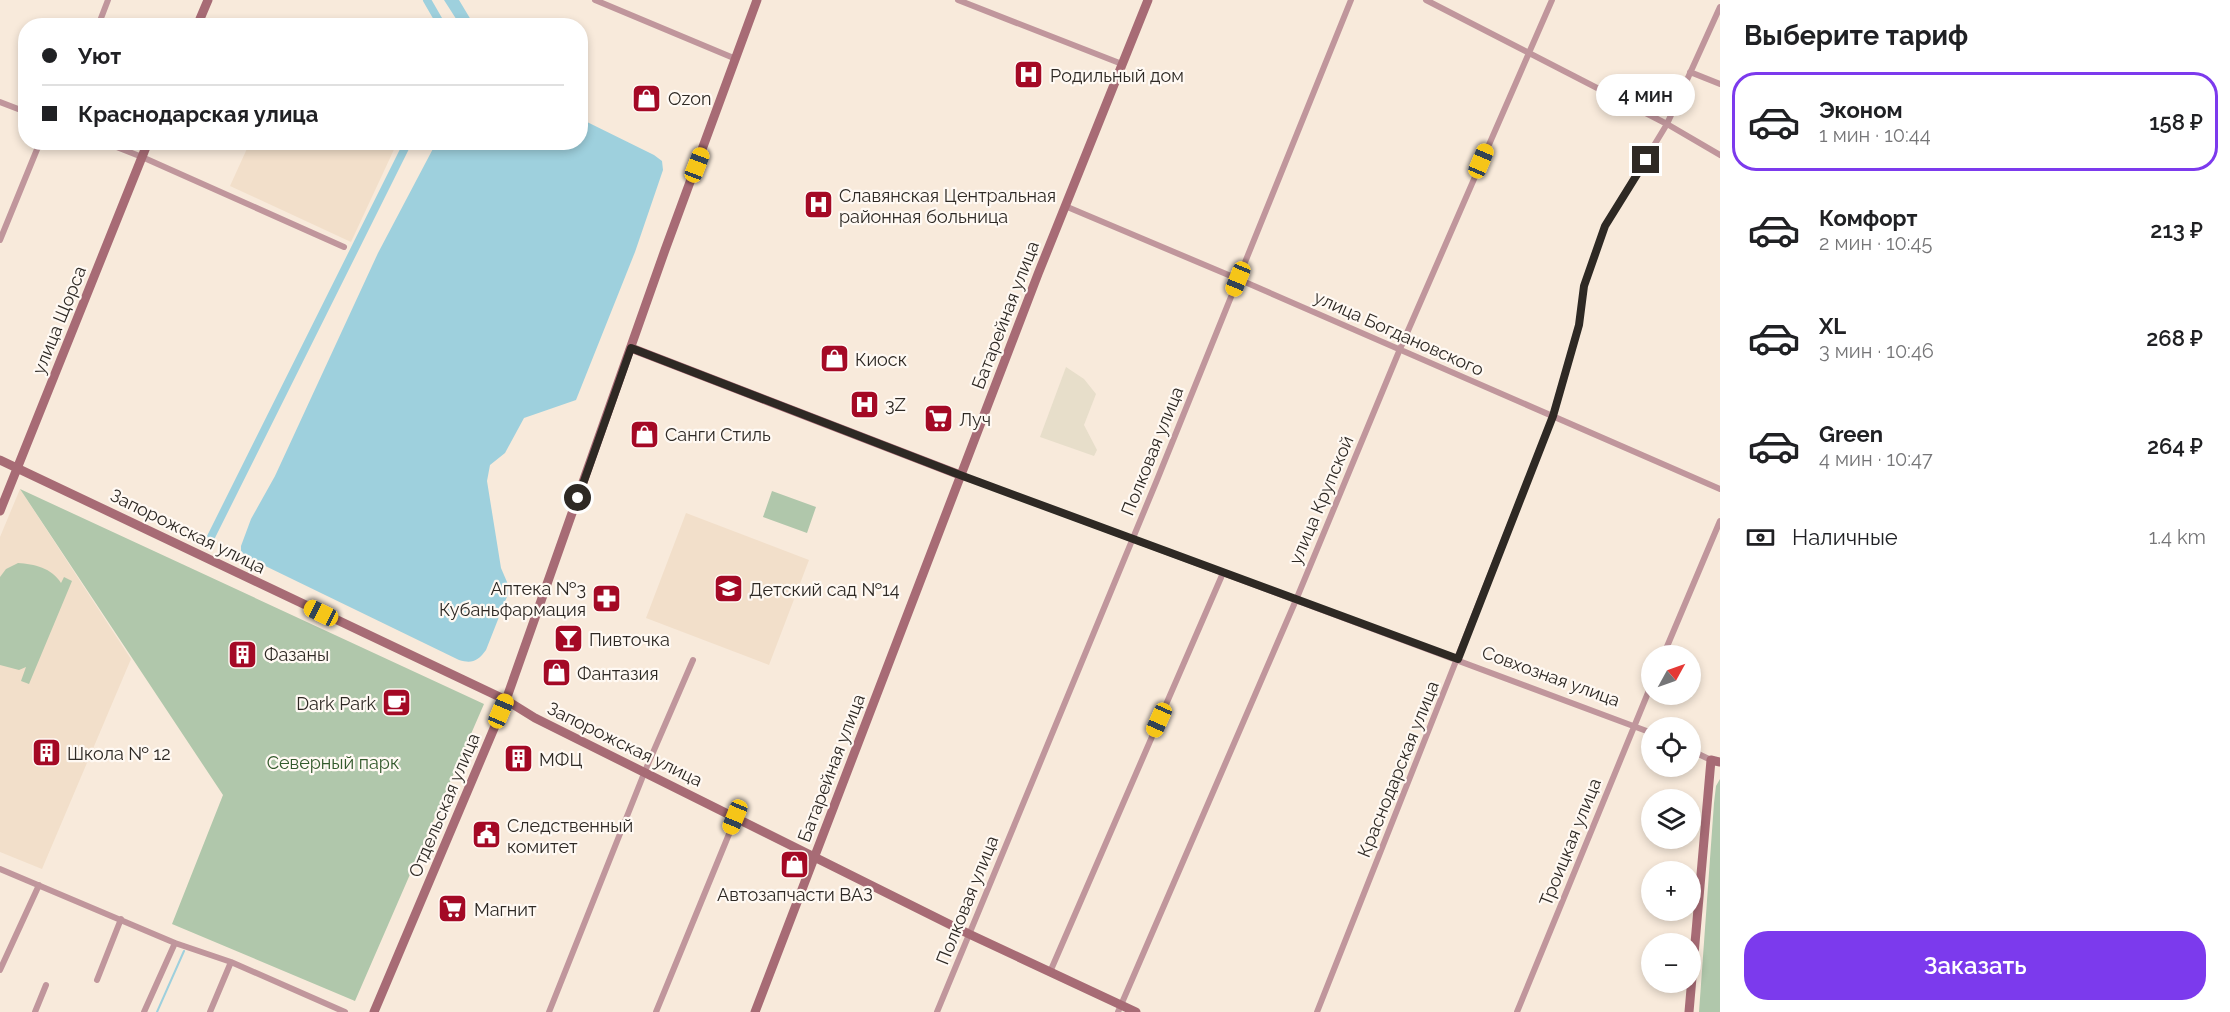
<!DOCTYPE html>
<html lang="ru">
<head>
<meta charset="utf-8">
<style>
	body { margin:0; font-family:Raleway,sans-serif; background:#f6f6f6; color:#202124; height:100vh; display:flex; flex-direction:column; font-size:22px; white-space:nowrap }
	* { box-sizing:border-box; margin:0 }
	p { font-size:20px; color:#757577 }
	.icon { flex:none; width:33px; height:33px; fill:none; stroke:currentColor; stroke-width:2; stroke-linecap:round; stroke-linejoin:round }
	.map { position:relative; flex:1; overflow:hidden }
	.sheet { display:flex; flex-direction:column; background:#fff; width:510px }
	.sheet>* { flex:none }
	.guide { position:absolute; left:18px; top:18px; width:570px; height:132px; border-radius:24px; box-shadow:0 3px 9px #0003; display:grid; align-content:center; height:132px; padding:0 24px; background:#fff }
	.needle { width:39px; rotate:50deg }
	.controls { position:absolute; left:1641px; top:645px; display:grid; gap:12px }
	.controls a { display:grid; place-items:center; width:60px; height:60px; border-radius:50%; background:#fff; box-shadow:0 3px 9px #0003; font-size:30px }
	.end { position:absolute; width:27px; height:27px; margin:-14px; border:8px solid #2e2924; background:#fff; box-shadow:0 0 0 3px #fff }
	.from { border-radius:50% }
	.bubble { position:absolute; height:42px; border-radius:21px; background:#fff; box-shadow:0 3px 9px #0003; font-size:20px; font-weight:600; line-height:42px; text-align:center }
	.car { position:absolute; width:18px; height:36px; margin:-18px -9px; border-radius:8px; box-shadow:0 0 4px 2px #0007; background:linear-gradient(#f5c518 24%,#345 0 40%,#f5c518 0 76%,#345 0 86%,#f5c518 0) }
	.guide b { display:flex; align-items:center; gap:21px; height:57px; font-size:22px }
	.guide b+b { border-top:2px solid #e0e0e0 }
	.guide i { width:15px; height:15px; background:#202124 }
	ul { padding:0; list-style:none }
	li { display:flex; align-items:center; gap:18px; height:99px; margin:0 12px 9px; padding:0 12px; border:3px solid transparent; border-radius:24px }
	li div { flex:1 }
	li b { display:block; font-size:22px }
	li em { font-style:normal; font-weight:600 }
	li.selected { border-color:#7c3aed }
	li>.icon { width:54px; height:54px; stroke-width:1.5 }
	h2 { padding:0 24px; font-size:27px; line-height:72px }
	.pay { display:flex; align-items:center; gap:15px; height:66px; padding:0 24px; font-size:22px }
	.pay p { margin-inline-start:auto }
	.primary-button { display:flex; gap:12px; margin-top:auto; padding:12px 24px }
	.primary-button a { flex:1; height:69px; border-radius:24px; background:#7c3aed; color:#fff; font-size:24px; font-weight:600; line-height:69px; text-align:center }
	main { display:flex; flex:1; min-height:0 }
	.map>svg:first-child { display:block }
</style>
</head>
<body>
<main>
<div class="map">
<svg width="1720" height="1012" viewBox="0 0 1720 1012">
	<rect width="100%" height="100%" fill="#f8eadb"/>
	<!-- built -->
	<path fill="#f2dfca" d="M250 142H397V143L351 242 230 186Z
		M20 489 131 659 42 869 0 852V537Z
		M686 513 809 560 769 665 646 618Z"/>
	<!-- industrial -->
	<path fill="#e7deca" d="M1066 367 1084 379 1096 394 1084 425 1097 450 1094 456 1040 437Z"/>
	<!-- green -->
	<path fill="#b0c7ab" d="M20 489 484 704 355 1001 172 924 223 795Z
		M772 491 816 507 807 533 763 517Z
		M18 563C34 564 52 568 61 583L64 577 72 581 29 684 21 681 26 667 19 670 0 665V577L6 569Z
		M1720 779V1012H1699L1714 803 1716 786Z"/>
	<!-- water -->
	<path fill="#9ed0dd" d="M444 0H459L474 25H460Z
		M581 119 654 155 662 161 663 170 635 252 576 400 524 418 505 453 490 465 487 481 501 568 510 589 486 650C478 661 472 664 459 660L247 557 241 551V546L251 519 275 476 378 253 436 143 580 142Z"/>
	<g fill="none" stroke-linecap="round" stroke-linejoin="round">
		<!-- stream -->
		<path stroke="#9ed0dd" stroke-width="2" d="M157 1012 184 951"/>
		<!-- canal -->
		<path stroke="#9ed0dd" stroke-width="8" d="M427 0 442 26
			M208 543 408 142"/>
		<!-- street -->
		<path stroke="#c0969c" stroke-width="6" d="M595 0 736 59
			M958 0 1122 64
			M1426 0 1667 124 1720 155
			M98 26 108 0
			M1690 72 1720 84
			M0 102 26 112
			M104 142 142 157 344 247
			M1065 206 1238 279 1720 489
			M0 240 40 142
			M960 475 1652 733
			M1663 656 1720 521
			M1690 750 1711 760
			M0 869 175 943 231 962 345 1012
			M0 970 39 885
			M1050 972 1223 573
			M97 980 121 919
			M35 1012 46 985
			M144 1012 175 943
			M210 1012 231 962
			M549 1012 645 771 693 660
			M656 1012 736 817
			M937 1012 1157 480 1351 0
			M1118 1012 1296 600 1400 349 1552 0
			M1317 1012 1553 416 1579 325 1584 286 1605 226 1667 124 1720 7
			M1517 1012 1652 683"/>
		<!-- secondary -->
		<path stroke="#a76b75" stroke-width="9" d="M197 26 208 0
			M631 348 960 475
			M0 460 506 700 535 718 969 934 1136 1012
			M0 511 148 142
			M374 1012 506 700 665 250 757 0
			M755 1012 1038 274 1148 0
			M1689 1012 1711 760 1720 762"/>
	</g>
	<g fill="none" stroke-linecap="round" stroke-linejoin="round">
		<!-- route -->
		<path stroke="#2e2924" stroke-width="8" d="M578 498 631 348 960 475 1458 659 1553 416 1579 325 1584 286 1605 226 1646 160"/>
	</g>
	<!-- icons -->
	<defs>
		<symbol id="hospital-square" viewBox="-11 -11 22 22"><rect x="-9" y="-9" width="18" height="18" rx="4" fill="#a40925" stroke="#fff9f3"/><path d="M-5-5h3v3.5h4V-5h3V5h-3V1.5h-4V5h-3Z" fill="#fff"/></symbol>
		<symbol id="shop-square" viewBox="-11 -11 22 22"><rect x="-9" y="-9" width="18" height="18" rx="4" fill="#a40925" stroke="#fff9f3"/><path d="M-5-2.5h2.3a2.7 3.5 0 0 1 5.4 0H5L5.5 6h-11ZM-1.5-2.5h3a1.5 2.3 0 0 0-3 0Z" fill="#fff"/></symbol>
		<symbol id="supermarket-square" viewBox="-11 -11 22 22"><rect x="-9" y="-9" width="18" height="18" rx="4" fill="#a40925" stroke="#fff9f3"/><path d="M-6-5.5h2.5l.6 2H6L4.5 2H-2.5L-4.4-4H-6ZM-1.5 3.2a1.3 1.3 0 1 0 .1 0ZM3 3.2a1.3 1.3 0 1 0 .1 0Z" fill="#fff"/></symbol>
		<symbol id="school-square" viewBox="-11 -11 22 22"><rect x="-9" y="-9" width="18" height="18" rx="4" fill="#a40925" stroke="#fff9f3"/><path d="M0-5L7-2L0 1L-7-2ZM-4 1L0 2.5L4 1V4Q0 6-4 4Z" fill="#fff"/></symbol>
		<symbol id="pharmacy-square" viewBox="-11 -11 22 22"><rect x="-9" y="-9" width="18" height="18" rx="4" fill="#a40925" stroke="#fff9f3"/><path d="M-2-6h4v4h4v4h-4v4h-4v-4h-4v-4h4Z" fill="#fff"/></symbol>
		<symbol id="bar-square" viewBox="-11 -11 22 22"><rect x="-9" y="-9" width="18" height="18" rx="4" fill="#a40925" stroke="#fff9f3"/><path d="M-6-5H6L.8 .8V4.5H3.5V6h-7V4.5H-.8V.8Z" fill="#fff"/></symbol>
		<symbol id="building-square" viewBox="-11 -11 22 22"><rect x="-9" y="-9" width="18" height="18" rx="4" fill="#a40925" stroke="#fff9f3"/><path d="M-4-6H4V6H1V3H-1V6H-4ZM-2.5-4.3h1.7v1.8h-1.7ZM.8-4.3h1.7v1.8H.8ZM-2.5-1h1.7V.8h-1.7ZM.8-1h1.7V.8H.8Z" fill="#fff"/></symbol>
		<symbol id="cafe-square" viewBox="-11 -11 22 22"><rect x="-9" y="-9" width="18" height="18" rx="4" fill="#a40925" stroke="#fff9f3"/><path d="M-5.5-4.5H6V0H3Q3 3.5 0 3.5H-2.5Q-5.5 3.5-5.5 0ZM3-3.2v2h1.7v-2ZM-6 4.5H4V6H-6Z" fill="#fff"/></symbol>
		<symbol id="civic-square" viewBox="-11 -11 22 22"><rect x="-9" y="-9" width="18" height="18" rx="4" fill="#a40925" stroke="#fff9f3"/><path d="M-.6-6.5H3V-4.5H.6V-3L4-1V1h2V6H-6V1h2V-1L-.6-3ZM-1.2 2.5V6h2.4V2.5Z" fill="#fff"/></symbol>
	</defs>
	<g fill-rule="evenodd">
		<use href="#hospital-square" x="1012" y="58" width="33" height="33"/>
		<use href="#shop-square" x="630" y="82" width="33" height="33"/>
		<use href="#hospital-square" x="802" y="188" width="33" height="33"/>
		<use href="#shop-square" x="818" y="342" width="33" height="33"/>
		<use href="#hospital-square" x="848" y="388" width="33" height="33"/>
		<use href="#supermarket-square" x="922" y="402" width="33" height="33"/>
		<use href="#shop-square" x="628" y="418" width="33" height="33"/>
		<use href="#school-square" x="712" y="572" width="33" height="33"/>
		<use href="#pharmacy-square" x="590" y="582" width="33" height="33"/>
		<use href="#bar-square" x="552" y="622" width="33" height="33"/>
		<use href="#building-square" x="226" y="638" width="33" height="33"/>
		<use href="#shop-square" x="540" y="656" width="33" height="33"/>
		<use href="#cafe-square" x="380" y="686" width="33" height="33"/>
		<use href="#building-square" x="30" y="736" width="33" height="33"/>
		<use href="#building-square" x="502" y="742" width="33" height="33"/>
		<use href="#civic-square" x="470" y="818" width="33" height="33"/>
		<use href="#shop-square" x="778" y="848" width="33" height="33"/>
		<use href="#supermarket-square" x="436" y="892" width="33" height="33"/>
	</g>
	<g text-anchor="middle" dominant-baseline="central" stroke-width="4.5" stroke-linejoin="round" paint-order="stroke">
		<!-- poi labels -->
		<g font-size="18" fill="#2e2924" stroke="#fff9f3" text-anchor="start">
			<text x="1050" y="75">Родильный дом</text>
			<text x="668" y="98">Ozon</text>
			<text x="839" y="195">Славянская Центральная<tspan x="839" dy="21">районная больница</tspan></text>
			<text x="855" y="359">Киоск</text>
			<text x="885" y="404">3Z</text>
			<text x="959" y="419">Луч</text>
			<text x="665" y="434">Санги Стиль</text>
			<text x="586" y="588" text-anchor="end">Аптека №3<tspan x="586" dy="21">Кубаньфармация</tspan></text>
			<text x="749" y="589">Детский сад №14</text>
			<text x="589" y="639">Пивточка</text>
			<text x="264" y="654">Фазаны</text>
			<text x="577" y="673">Фантазия</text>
			<text x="376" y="703" text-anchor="end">Dark Park</text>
			<text x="67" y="753">Школа № 12</text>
			<text x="539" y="759">МФЦ</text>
			<text x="507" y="825">Следственный<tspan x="507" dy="21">комитет</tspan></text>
			<text x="795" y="894" text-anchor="middle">Автозапчасти ВАЗ</text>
			<text x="474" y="909">Магнит</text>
		</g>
		<!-- street labels -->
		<g font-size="18" fill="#2e2924" stroke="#fff9f3">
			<text transform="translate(1005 315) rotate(-69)">Батарейная улица</text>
			<text transform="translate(59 320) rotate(-68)">улица Щорса</text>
			<text transform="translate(1399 333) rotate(24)">улица Богдановского</text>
			<text transform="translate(1152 451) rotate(-68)">Полковая улица</text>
			<text transform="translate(1321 500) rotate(-67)">улица Крупской</text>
			<text transform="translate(188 531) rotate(26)">Запорожская улица</text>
			<text transform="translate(1551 676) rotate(20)">Совхозная улица</text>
			<text transform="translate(625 744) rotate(26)">Запорожская улица</text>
			<text transform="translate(831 768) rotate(-69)">Батарейная улица</text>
			<text transform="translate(1398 769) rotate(-68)">Краснодарская улица</text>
			<text transform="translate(444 805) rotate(-67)">Отдельская улица</text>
			<text transform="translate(1570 842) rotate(-68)">Троицкая улица</text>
			<text transform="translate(967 900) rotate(-68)">Полковая улица</text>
		</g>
		<!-- park labels -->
		<g font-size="18" fill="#335a2c" stroke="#fff9f3">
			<text x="333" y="762">Северный парк</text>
		</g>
	</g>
</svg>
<div class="controls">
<a><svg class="needle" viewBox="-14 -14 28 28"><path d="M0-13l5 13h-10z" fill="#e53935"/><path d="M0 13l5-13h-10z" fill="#757577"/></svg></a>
<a><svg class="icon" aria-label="locate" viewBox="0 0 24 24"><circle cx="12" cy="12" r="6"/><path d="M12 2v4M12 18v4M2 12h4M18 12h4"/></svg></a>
<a><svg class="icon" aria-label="layers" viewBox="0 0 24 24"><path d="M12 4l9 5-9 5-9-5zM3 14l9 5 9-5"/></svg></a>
<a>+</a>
<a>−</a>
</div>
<i class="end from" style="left:578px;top:498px"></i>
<i class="end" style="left:1646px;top:160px"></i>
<div class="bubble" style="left:1596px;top:74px;width:99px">4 мин</div>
<i class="car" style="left:1481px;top:161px;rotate:23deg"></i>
<i class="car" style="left:697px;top:165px;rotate:21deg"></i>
<i class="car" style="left:1238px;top:279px;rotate:202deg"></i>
<i class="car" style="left:321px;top:613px;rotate:296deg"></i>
<i class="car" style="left:501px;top:711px;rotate:23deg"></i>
<i class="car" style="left:1159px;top:720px;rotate:204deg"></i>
<i class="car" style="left:735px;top:817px;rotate:202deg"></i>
<div class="guide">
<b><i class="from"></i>Уют</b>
<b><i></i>Краснодарская улица</b>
</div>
</div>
<section class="sheet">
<h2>Выберите тариф</h2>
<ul>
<li class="selected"><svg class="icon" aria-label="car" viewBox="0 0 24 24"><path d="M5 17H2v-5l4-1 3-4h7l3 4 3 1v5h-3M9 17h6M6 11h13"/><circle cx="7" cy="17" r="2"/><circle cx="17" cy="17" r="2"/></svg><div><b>Эконом</b><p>1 мин · 10:44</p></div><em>158 ₽</em></li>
<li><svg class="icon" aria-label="car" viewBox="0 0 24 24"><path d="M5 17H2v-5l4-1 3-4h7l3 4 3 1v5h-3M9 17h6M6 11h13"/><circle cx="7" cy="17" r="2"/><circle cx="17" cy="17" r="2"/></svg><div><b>Комфорт</b><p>2 мин · 10:45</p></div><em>213 ₽</em></li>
<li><svg class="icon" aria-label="car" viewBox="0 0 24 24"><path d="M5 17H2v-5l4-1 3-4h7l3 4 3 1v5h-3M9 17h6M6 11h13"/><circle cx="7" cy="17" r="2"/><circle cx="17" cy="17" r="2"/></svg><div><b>XL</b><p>3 мин · 10:46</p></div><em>268 ₽</em></li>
<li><svg class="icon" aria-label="car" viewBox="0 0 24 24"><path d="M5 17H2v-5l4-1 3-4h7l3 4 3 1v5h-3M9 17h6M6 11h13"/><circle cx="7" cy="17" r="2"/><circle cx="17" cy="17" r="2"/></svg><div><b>Green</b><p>4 мин · 10:47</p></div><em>264 ₽</em></li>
</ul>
<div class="pay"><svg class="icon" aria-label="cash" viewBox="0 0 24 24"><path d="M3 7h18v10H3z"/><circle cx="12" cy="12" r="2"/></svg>Наличные<p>1.4 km</p></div>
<div class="primary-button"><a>Заказать</a></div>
</section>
</main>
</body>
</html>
